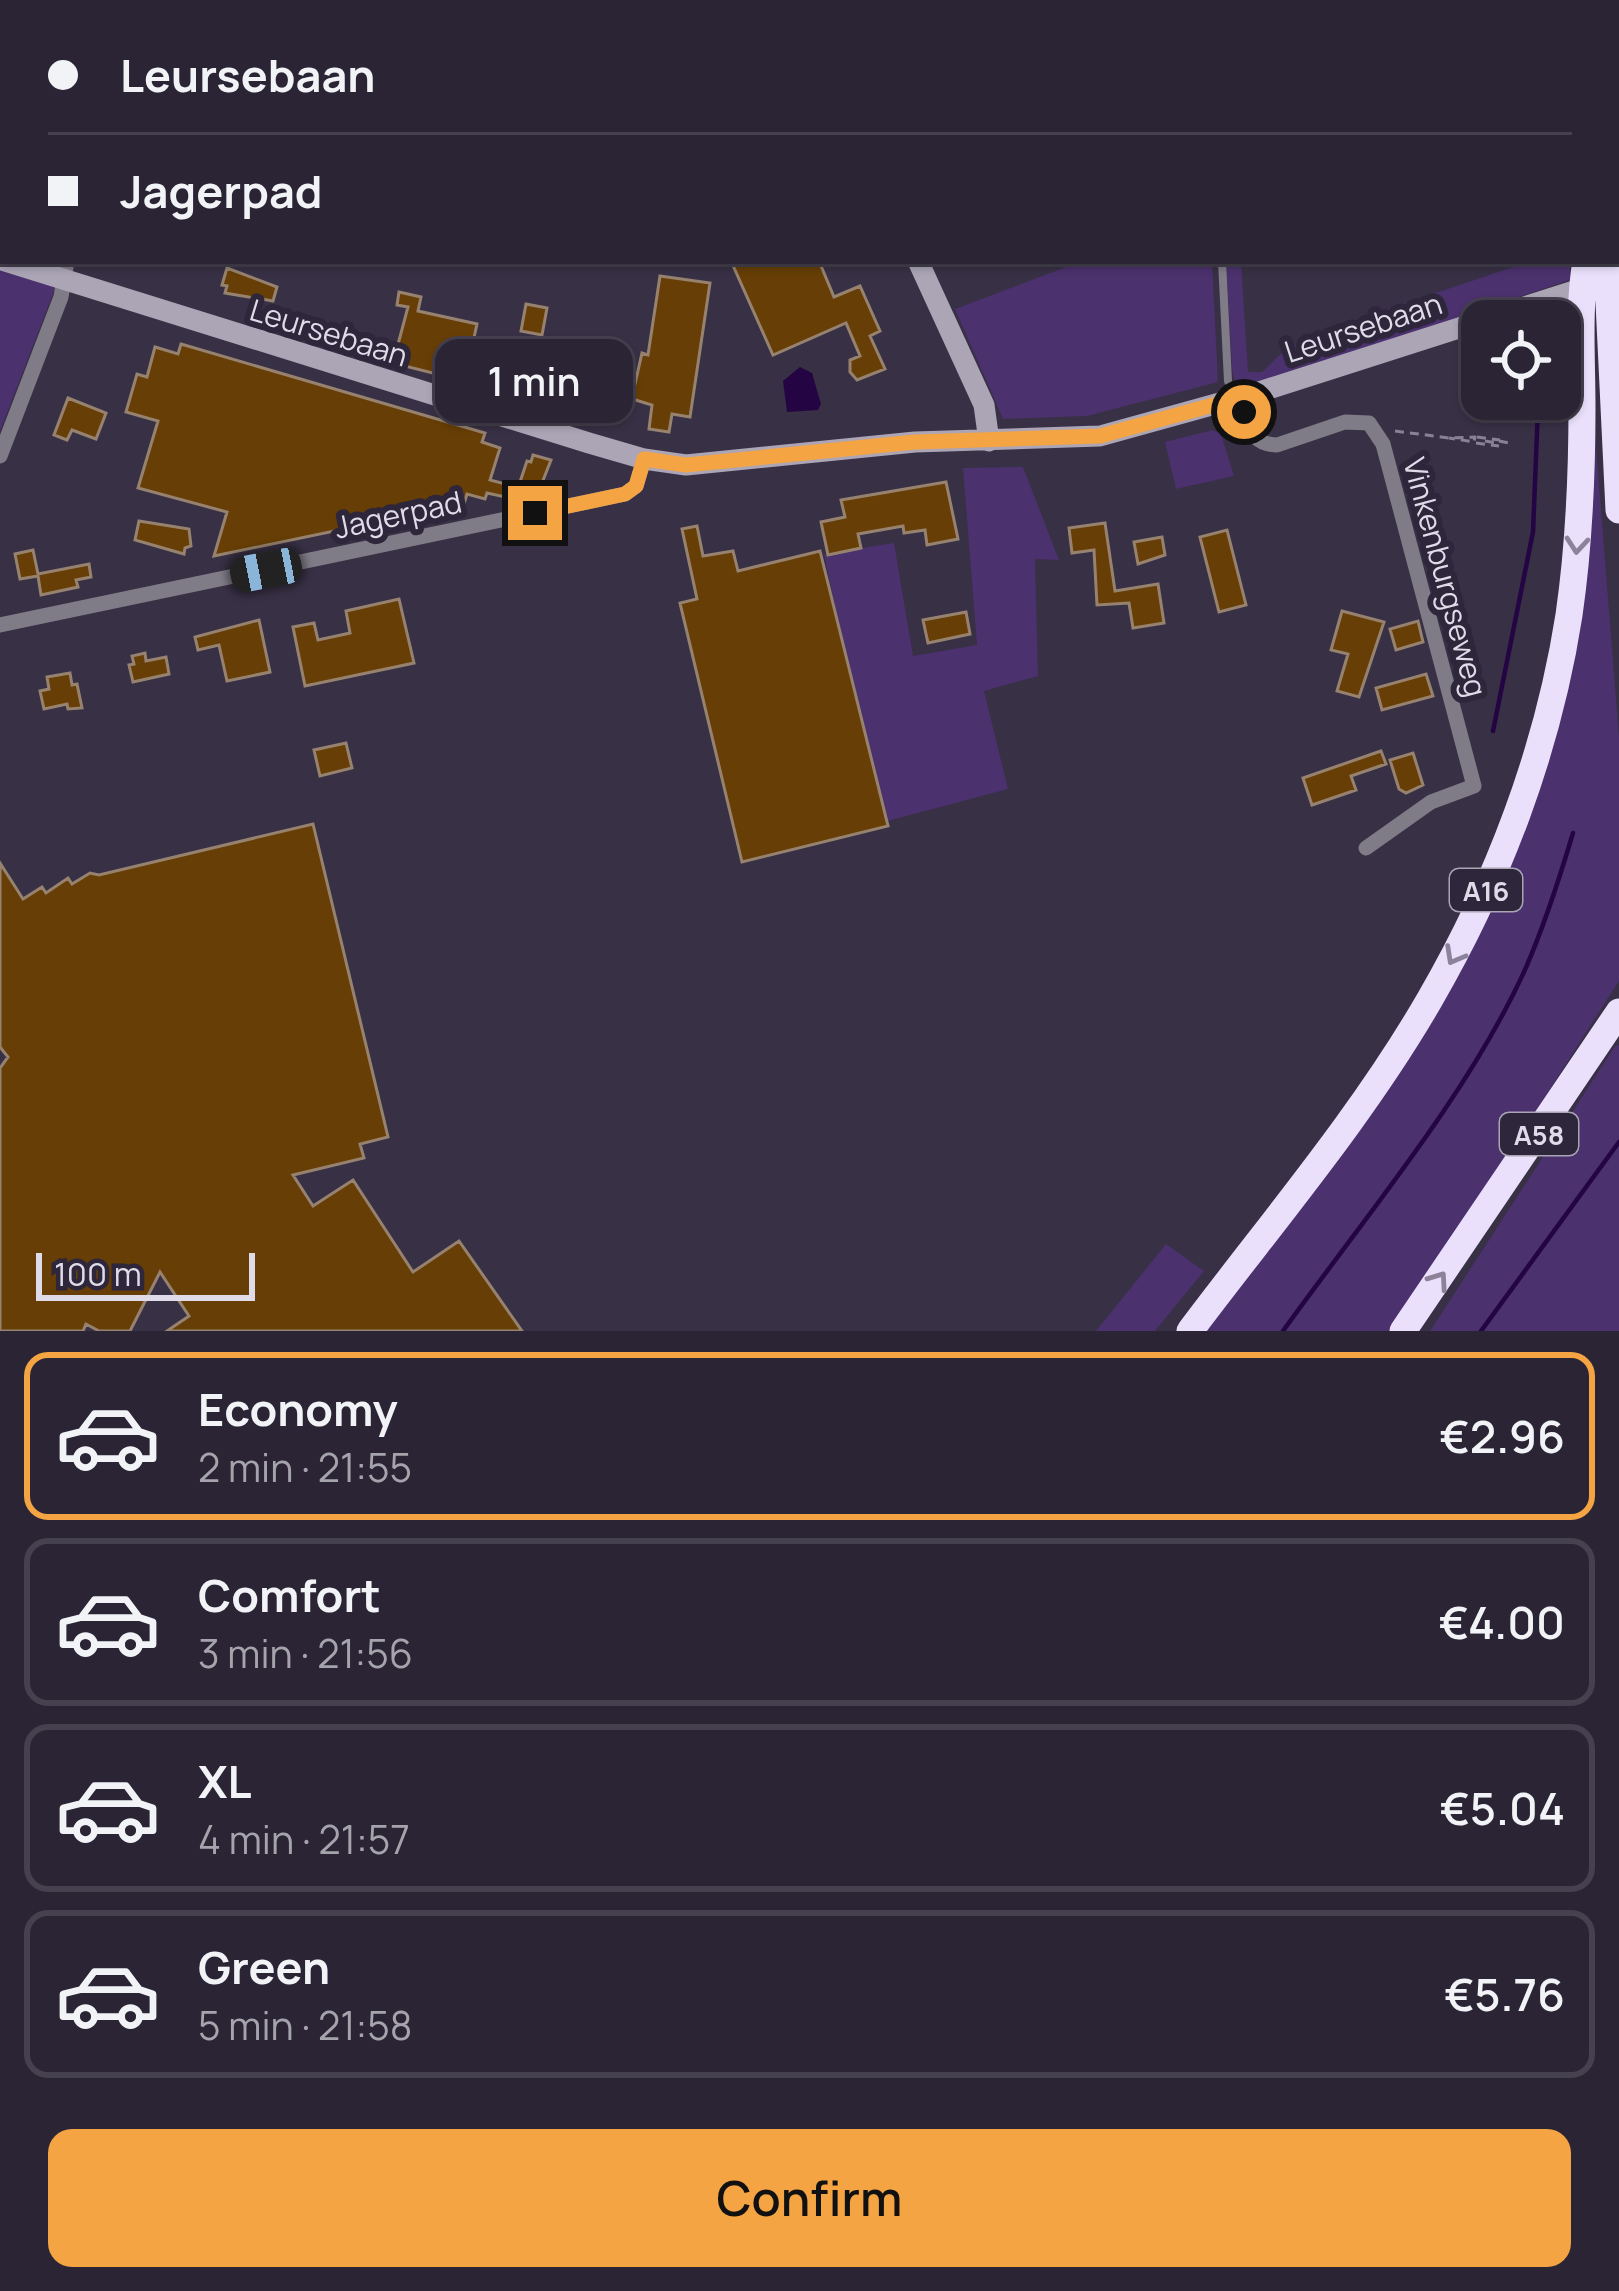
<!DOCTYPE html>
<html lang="en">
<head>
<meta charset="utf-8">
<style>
	body { margin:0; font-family:Manrope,sans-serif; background:#363040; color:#f1f3f6; height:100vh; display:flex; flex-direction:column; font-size:45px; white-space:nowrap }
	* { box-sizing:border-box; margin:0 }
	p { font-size:39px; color:#a5a4ac }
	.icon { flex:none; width:66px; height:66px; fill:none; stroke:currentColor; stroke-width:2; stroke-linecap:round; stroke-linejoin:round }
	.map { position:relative; height:1331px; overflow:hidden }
	.details { display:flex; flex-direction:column; background:#2a2434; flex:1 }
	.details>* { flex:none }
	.top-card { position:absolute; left:0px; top:0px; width:1620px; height:264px; box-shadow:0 3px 9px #0004,0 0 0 3px #46414f; display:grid; align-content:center; height:264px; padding:0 48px; background:#2a2434 }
	.controls { position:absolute; left:1461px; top:300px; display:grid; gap:24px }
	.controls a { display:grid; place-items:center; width:120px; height:120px; border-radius:24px; background:#2a2434; box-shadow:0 3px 9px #0004,0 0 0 3px #46414f; font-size:60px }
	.scale { position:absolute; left:36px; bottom:30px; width:219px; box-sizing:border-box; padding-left:12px; border:6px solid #dfdbe8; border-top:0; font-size:33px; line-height:42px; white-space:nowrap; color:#dfdbe8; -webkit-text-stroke:9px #2e263a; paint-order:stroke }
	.end { position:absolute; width:54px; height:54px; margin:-27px; border:15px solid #f4a443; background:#111; box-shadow:0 0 0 6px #111 }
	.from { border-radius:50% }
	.bubble { position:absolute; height:84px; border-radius:24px; background:#2a2434; box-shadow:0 3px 9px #0004,0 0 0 3px #46414f; font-size:39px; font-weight:600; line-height:84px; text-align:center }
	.car { position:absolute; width:36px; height:72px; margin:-36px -18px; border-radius:15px; box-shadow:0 0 9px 3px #0007; background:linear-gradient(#222 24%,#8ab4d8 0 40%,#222 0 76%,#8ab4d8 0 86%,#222 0) }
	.top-card b { display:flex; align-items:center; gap:42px; height:114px; font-size:45px }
	.top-card b+b { border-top:3px solid #46414f }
	.top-card i { width:30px; height:30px; background:#f1f3f6 }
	ul { padding:21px 0 0; list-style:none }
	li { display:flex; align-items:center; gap:36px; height:168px; margin:0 24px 18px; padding:0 24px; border:6px solid #46414f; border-radius:24px }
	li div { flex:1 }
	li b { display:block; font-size:45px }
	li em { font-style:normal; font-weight:600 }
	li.current { border-color:#f4a443 }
	li>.icon { width:108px; height:108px; stroke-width:1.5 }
	.button { display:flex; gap:24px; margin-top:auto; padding:24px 48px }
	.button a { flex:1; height:138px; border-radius:24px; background:#f4a443; color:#111; font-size:48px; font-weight:600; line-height:138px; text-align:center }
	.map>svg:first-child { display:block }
</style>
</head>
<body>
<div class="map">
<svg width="1619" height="1331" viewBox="0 0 1619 1331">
	<rect width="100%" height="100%" fill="#383045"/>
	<!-- green -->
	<path fill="#4b316d" d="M1082 261H1212L1218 382 1087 416 1003 419 955 309Z
		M1226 261H1241L1248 372H1262L1285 350 1319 332 1531 261H1570V280L1243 389 1234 379 1232 368Z
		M0 270 56 286 0 431Z
		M1594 421 1619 737V981L1440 1261 1389 1331H1204L1317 1179 1547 760Z
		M1213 430 1221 434 1234 476 1176 489 1165 442Z
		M1023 467 1059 560 1035 559 1038 676 984 691 1008 789 880 823 824 554 894 543 913 656 977 645 963 468Z
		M1619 1045V1331H1430L1615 1046Z
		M1166 1244 1204 1271 1155 1331H1096Z"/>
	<!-- water -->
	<path fill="#240442" d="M800 367 812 373 821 404 818 410 787 412 783 381Z"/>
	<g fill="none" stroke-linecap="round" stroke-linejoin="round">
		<!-- stream -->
		<path stroke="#240442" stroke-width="4.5" d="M1493 731 1533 532 1538 407
			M1283 1331C1364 1218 1466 1098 1524 972 1544 927 1559 880 1573 833
			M1481 1331 1619 1142"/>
	</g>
	<!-- building -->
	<path fill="#663e06" stroke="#96826e" stroke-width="3" d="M731 261H819L834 297 860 286 880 331 870 336 885 369 857 380 850 372V360L860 356 846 323 773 355Z
		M227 268 277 287 273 301 225 293 227 286 222 285Z
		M660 276 710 283 690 417 672 414 669 432 649 429 652 405 629 398 624 415 608 410 614 389 625 392 628 382 635 384 642 353 648 355Z
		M399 292 421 297 418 311 477 324 473 342 468 340 460 380 393 363 408 307 397 305Z
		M526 304 547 308 542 335 521 331Z
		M181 344 485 433 482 442 500 448 490 480 513 486 510 498 487 493 485 499 467 494 464 504 214 556 227 512 138 488 158 421 126 412 137 374 147 377 155 347 178 354Z
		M490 349 524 355 521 368 502 364 500 377 486 374Z
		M541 356 588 366 583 409 538 398 546 369 539 368Z
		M68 398 106 413 96 439 72 430 67 440 54 435Z
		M533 455 551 460 540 488 520 482 527 461 531 462Z
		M946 482 958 539 927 545 925 530 904 533 903 526 858 534 861 548 828 555 821 522 845 517 841 500Z
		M139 521 189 529 191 546 185 548 184 554 135 540Z
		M1105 523 1115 591 1158 584 1164 623 1133 628 1129 603 1097 605 1094 550 1072 553 1069 528Z
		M697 526 703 556 733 551 738 571 820 551 888 826 742 862 680 603 697 599 682 529Z
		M1227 530 1246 605 1219 612 1200 537Z
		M1162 537 1165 555 1138 564 1134 542Z
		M33 550 38 574 89 564 91 577 76 580 78 587 41 595 38 576 20 579 15 554Z
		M399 599 414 663 305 686 293 627 314 623 318 640 350 633 346 611Z
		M1342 611 1384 622 1359 697 1337 691 1348 654 1331 650Z
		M966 612 970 634 928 643 923 620Z
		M259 620 270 672 227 681 219 645 198 650 195 637Z
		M1418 621 1423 642 1396 650 1390 629Z
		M145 653 146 661 166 657 169 674 133 682 129 665 134 664 132 656Z
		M70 673 72 685 77 684 82 708 68 709 67 704 44 709 40 691 49 689 47 677Z
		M1426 674 1433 696 1382 710 1376 688Z
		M346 743 352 768 320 776 314 750Z
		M1381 751 1386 764 1351 776 1356 790 1312 805 1303 778Z
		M1413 753 1423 785 1406 793 1399 789 1390 760Z
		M313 824 388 1137 360 1144 364 1158 293 1175 313 1206 353 1180 413 1272 459 1241 522 1331H167L189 1316 160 1272 130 1331H99L86 1324 83 1331H0V1068L8 1057 0 1047V863L23 899 42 887 46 893 68 878 72 884 90 873 99 875Z"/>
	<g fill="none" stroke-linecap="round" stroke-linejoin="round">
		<!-- path -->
		<path stroke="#898294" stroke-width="3" stroke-dasharray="9 6" stroke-linecap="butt" d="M1395 431 1449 438 1475 437 1474 442 1449 438
			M1477 437 1500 440
			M1485 441 1497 443
			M1499 441 1509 443
			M1476 443 1499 446"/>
		<!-- lane -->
		<path stroke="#807c87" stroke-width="8" d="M1222 261 1228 381 1234 396"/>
		<!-- street -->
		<path stroke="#807c87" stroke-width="15" d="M135 3 136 0
			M1235 399C1248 420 1247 444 1277 445L1345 422 1369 423 1383 444 1474 786 1431 802 1366 848
			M0 456 61 297 67 261
			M0 625 625 494 636 486 644 459"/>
		<!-- secondary -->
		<path stroke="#aba5b6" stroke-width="21" d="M802 0 804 3
			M5 261 589 443 644 459 686 465 915 442 1100 436 1259 392 1596 284
			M918 261 984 405 989 441"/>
		<!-- highway -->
		<path stroke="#eae0fc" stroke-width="27" d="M1600 0V3
			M1607 261 1619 510
			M1190 1331C1271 1223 1362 1117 1430 999 1498 882 1548 750 1569 615 1579 546 1582 476 1582 407 1582 359 1578 308 1586 261
			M1403 1331 1619 1012"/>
	</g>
	<!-- one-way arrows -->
	<defs><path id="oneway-chevron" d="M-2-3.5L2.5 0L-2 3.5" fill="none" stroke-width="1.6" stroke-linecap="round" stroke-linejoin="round" transform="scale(3)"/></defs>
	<g stroke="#8c839b">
		<use href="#oneway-chevron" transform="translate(1577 545) rotate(95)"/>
		<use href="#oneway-chevron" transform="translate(1454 956) rotate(119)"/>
		<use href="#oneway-chevron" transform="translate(1439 1280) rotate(-55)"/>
	</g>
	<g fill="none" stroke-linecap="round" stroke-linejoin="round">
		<!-- route -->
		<path stroke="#f4a443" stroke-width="15" d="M535 513 625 494 636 486 644 459 686 465 915 442 1100 436 1235 399 1244 412"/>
	</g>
	<g text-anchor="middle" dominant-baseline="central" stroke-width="12" stroke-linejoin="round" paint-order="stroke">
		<!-- shield labels -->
		<g fill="#2e263a" stroke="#aaa5b4" stroke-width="3">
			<rect x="1450" y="869" width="72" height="42" rx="9"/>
			<rect x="1500" y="1113" width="78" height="42" rx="9"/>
		</g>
		<g font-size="27" font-weight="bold" fill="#dfdbe8">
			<text x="1486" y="890">A16</text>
			<text x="1539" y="1134">A58</text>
		</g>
		<!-- street labels -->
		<g font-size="30" fill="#dfdbe8" stroke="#2e263a">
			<text transform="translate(1363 327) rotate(-18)">Leursebaan</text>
			<text transform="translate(329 332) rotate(17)">Leursebaan</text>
			<text transform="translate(398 514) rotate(-12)">Jagerpad</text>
			<text transform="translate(1446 577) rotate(75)">Vinkenburgseweg</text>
		</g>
	</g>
</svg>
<div class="controls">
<a><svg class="icon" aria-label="locate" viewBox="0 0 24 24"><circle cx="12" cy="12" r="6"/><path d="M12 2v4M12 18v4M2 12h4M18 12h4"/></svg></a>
</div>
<div class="scale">100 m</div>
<i class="end from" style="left:1244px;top:412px"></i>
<i class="end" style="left:535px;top:513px"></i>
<div class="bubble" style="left:435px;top:339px;width:198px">1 min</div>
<i class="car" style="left:266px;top:570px;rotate:259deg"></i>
<div class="top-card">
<b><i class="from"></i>Leursebaan</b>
<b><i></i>Jagerpad</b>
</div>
</div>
<section class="details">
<ul>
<li class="current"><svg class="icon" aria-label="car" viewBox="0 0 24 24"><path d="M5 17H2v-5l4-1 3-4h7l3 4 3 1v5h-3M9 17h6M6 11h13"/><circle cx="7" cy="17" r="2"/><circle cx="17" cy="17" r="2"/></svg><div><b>Economy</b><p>2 min · 21:55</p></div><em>€2.96</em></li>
<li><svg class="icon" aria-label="car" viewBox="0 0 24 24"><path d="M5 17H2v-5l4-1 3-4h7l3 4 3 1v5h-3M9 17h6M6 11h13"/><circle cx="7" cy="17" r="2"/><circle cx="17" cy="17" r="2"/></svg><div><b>Comfort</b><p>3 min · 21:56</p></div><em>€4.00</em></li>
<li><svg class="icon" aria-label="car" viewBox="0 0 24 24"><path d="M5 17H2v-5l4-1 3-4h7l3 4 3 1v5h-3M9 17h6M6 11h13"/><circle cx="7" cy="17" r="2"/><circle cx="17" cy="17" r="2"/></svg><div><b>XL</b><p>4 min · 21:57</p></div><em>€5.04</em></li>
<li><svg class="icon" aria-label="car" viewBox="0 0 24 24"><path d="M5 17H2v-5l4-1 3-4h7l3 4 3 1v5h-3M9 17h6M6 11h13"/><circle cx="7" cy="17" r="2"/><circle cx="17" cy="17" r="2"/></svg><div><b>Green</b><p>5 min · 21:58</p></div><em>€5.76</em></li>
</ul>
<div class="button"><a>Confirm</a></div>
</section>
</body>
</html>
